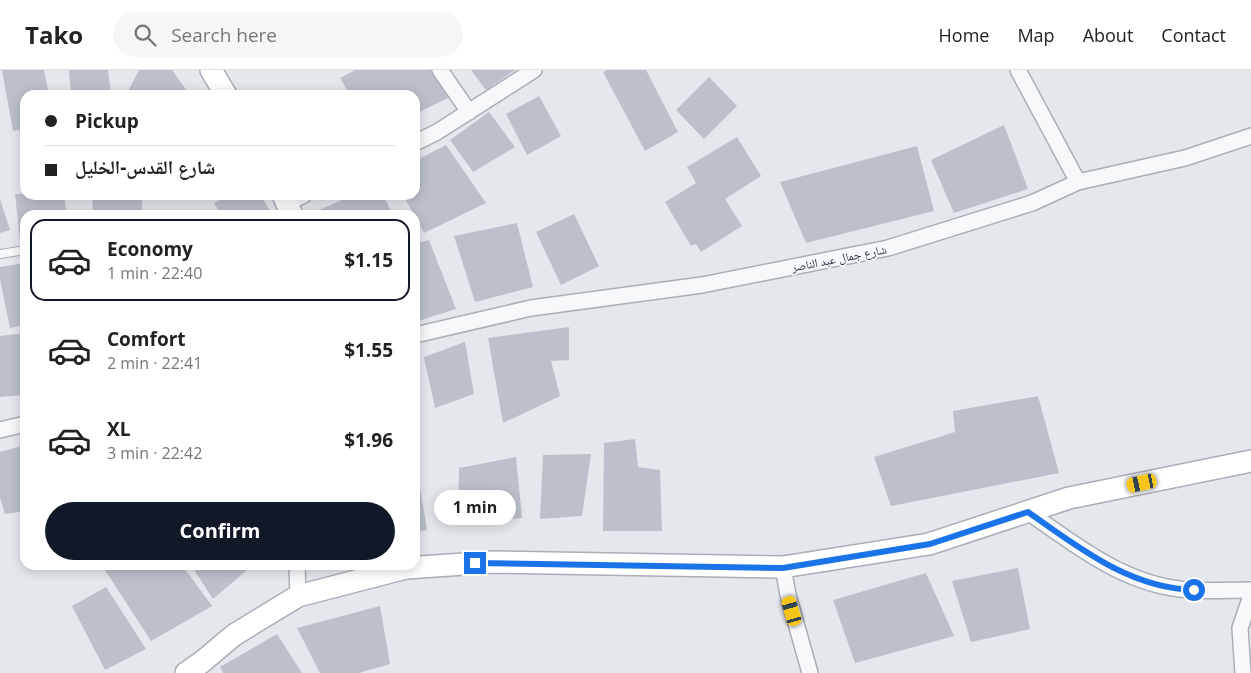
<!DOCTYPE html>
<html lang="en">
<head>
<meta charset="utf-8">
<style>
	body { margin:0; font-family:"Open Sans","Noto Naskh Arabic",sans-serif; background:#f6f6f6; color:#222; height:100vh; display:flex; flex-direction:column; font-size:19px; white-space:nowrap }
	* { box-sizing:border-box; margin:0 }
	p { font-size:16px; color:#767676 }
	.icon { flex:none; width:28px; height:28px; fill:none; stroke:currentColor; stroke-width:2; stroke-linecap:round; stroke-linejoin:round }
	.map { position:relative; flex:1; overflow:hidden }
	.panel { position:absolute; left:20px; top:140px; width:400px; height:360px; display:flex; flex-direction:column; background:#fff; border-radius:15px; box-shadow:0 2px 12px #0003 }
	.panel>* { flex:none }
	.guide { position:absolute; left:20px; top:20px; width:400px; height:110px; border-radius:15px; box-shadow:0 2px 12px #0003; display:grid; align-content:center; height:110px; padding:0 25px; background:#fff }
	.end { position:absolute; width:22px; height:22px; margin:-11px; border:6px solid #1a73e8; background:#fff; box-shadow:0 0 0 2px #fff }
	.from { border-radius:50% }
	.bubble { position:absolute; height:35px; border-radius:18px; background:#fff; box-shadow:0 2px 12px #0003; font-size:16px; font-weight:700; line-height:35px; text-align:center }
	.car { position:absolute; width:15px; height:30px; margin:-15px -8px; border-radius:6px; box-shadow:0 0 4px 1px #0007; background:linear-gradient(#f5c518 24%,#345 0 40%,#f5c518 0 76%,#345 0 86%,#f5c518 0) }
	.guide b { display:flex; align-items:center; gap:18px; height:48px; font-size:19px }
	.guide b+b { border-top:1px solid #e0e0e0 }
	.guide i { width:12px; height:12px; background:#222 }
	ul { padding:9px 0 0; list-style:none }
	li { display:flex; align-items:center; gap:15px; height:82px; margin:0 10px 8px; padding:0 15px; border:2px solid transparent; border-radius:15px }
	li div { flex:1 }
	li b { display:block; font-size:19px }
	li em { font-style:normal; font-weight:700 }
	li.on { border-color:#111827 }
	li>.icon { width:45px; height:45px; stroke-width:1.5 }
	.cta { display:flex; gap:10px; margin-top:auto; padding:10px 25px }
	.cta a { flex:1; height:58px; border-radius:30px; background:#111827; color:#fff; font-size:20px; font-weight:700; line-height:58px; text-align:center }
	header { display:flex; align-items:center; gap:30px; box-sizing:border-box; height:70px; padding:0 25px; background:#fff; border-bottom:1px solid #e0e0e0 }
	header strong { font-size:24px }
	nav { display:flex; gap:28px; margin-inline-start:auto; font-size:18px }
	.search { width:350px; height:45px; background:#f6f6f6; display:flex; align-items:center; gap:12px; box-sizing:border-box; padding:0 18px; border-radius:28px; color:#767676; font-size:19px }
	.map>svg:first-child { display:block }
</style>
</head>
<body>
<header>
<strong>Tako</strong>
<div class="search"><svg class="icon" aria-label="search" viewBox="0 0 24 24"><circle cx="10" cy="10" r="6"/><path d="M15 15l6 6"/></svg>Search here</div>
<nav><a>Home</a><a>Map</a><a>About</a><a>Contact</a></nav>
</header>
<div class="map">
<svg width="1251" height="603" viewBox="0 0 1251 603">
	<rect width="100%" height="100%" fill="#e4e7ec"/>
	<!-- building -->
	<path fill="#bbc0ca" d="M2 0H44L49 25H25V59L13 61Z
		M69 0H108L111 25H71Z
		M139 0H172L190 25H126Z
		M355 0H432L448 28 415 44V25H350L340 8Z
		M471 0H515L486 20Z
		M607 0H646L678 62 645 81 603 2Z
		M709 7 737 36 704 69 676 40Z
		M539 26 561 66 527 85 506 44Z
		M489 42 515 77 473 102 450 70Z
		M1004 55 1028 119 954 143 931 90Z
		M737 67 761 106 725 129 742 156 701 182 696 174 691 176 665 132 696 113 687 97Z
		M446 75 486 133 424 163 403 125H415V91Z
		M917 76 934 141 806 173 780 112Z
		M15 124 64 125 67 145H25V170H20Z
		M92 125H142V145H93Z
		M228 125H261L271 143 267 145H221L214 133Z
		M353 125H383L393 145H317L315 142Z
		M0 129 10 160 0 163Z
		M574 144 599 196 561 215 536 162Z
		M517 153 533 217 475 232 454 166Z
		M429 170 456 239 415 252V174Z
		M25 193V255L10 258 0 209V197Z
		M569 257V290L551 291 560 326 503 353 488 268Z
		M25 263V325L0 327V266Z
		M465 272 474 324 435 338 424 287Z
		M1038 326 1059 403 891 436 874 387 955 362 953 341Z
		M635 369 638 397 660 400 662 461H603L604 373Z
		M25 375V441L5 444 0 428V382Z
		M591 384 582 446 540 449 543 385Z
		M516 387 522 448 458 455 459 398Z
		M420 417 427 460 415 462V418Z
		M109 495H182L212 536 151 571 103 497Z
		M191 495H253L213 529Z
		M1018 498 1030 559 971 572 952 511Z
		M926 503 954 566 855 593 833 530Z
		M106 517 146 579 105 600 72 536Z
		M380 536 390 594 359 603H320L297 558Z
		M277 564 302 603H223L220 597Z"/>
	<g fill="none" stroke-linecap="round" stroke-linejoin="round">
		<defs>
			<path id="lane" d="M0 184 25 180"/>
			<path id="street" d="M440 0 469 42
				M1018 0 1078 112
				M415 73 437 62 534 0
				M288 133 304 125
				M415 265 531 238 702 215 888 178 1032 133 1078 112 1185 88 1251 66
				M0 360 25 354
				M1028 442C1074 474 1121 512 1179 519 1202 522 1227 520 1251 520
				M297 495 298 526
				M783 497 788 525 810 603
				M1243 603 1240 558 1251 526"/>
			<path id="secondary" d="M211 0 226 25
				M283 125 292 145
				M186 603 202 592 234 565 298 526 406 498 493 492 783 497 929 474 1069 428 1251 391"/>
		</defs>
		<!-- lane casing -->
		<use href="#lane" stroke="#a9aeb7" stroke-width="10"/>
		<!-- street casing -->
		<use href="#street" stroke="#a9aeb7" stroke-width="18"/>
		<!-- secondary casing -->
		<use href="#secondary" stroke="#a9aeb7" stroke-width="24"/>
		<!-- lane -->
		<use href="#lane" stroke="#f7f8fa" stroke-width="8"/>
		<!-- street -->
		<use href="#street" stroke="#f7f8fa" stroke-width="15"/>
		<!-- secondary -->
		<use href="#secondary" stroke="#fff" stroke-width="21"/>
	</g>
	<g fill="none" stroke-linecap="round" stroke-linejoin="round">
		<!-- route -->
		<path stroke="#1a73e8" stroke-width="6" d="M475 493 783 498 930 474 1028 442C1078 477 1129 518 1194 520"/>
	</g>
	<g text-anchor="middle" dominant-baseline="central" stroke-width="4" stroke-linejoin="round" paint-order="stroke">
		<!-- street labels -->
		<g font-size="12" fill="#2b3445" stroke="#f4f6f9">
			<text transform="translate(839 188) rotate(-11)">شارع جمال عبد الناصر</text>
		</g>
	</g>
</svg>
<i class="end from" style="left:1194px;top:520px"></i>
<i class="end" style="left:475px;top:493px"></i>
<div class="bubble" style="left:434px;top:420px;width:82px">1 min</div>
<i class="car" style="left:1142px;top:413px;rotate:258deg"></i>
<i class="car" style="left:792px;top:541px;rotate:344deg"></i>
<div class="guide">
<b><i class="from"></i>Pickup</b>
<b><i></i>شارع القدس-الخليل</b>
</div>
<section class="panel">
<ul>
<li class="on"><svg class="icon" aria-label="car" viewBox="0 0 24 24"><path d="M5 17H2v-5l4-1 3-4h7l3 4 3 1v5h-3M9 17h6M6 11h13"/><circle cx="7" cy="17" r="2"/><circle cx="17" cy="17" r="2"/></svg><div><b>Economy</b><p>1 min · 22:40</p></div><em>$1.15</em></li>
<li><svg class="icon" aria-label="car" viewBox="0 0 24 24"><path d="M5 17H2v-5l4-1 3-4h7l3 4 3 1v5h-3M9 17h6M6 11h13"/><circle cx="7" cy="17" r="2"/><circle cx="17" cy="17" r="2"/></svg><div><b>Comfort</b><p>2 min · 22:41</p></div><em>$1.55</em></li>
<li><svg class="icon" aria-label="car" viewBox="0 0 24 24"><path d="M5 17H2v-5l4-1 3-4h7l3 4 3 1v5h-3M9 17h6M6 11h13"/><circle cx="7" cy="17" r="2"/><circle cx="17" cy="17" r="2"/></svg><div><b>XL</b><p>3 min · 22:42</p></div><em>$1.96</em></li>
</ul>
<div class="cta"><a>Confirm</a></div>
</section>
</div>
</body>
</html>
